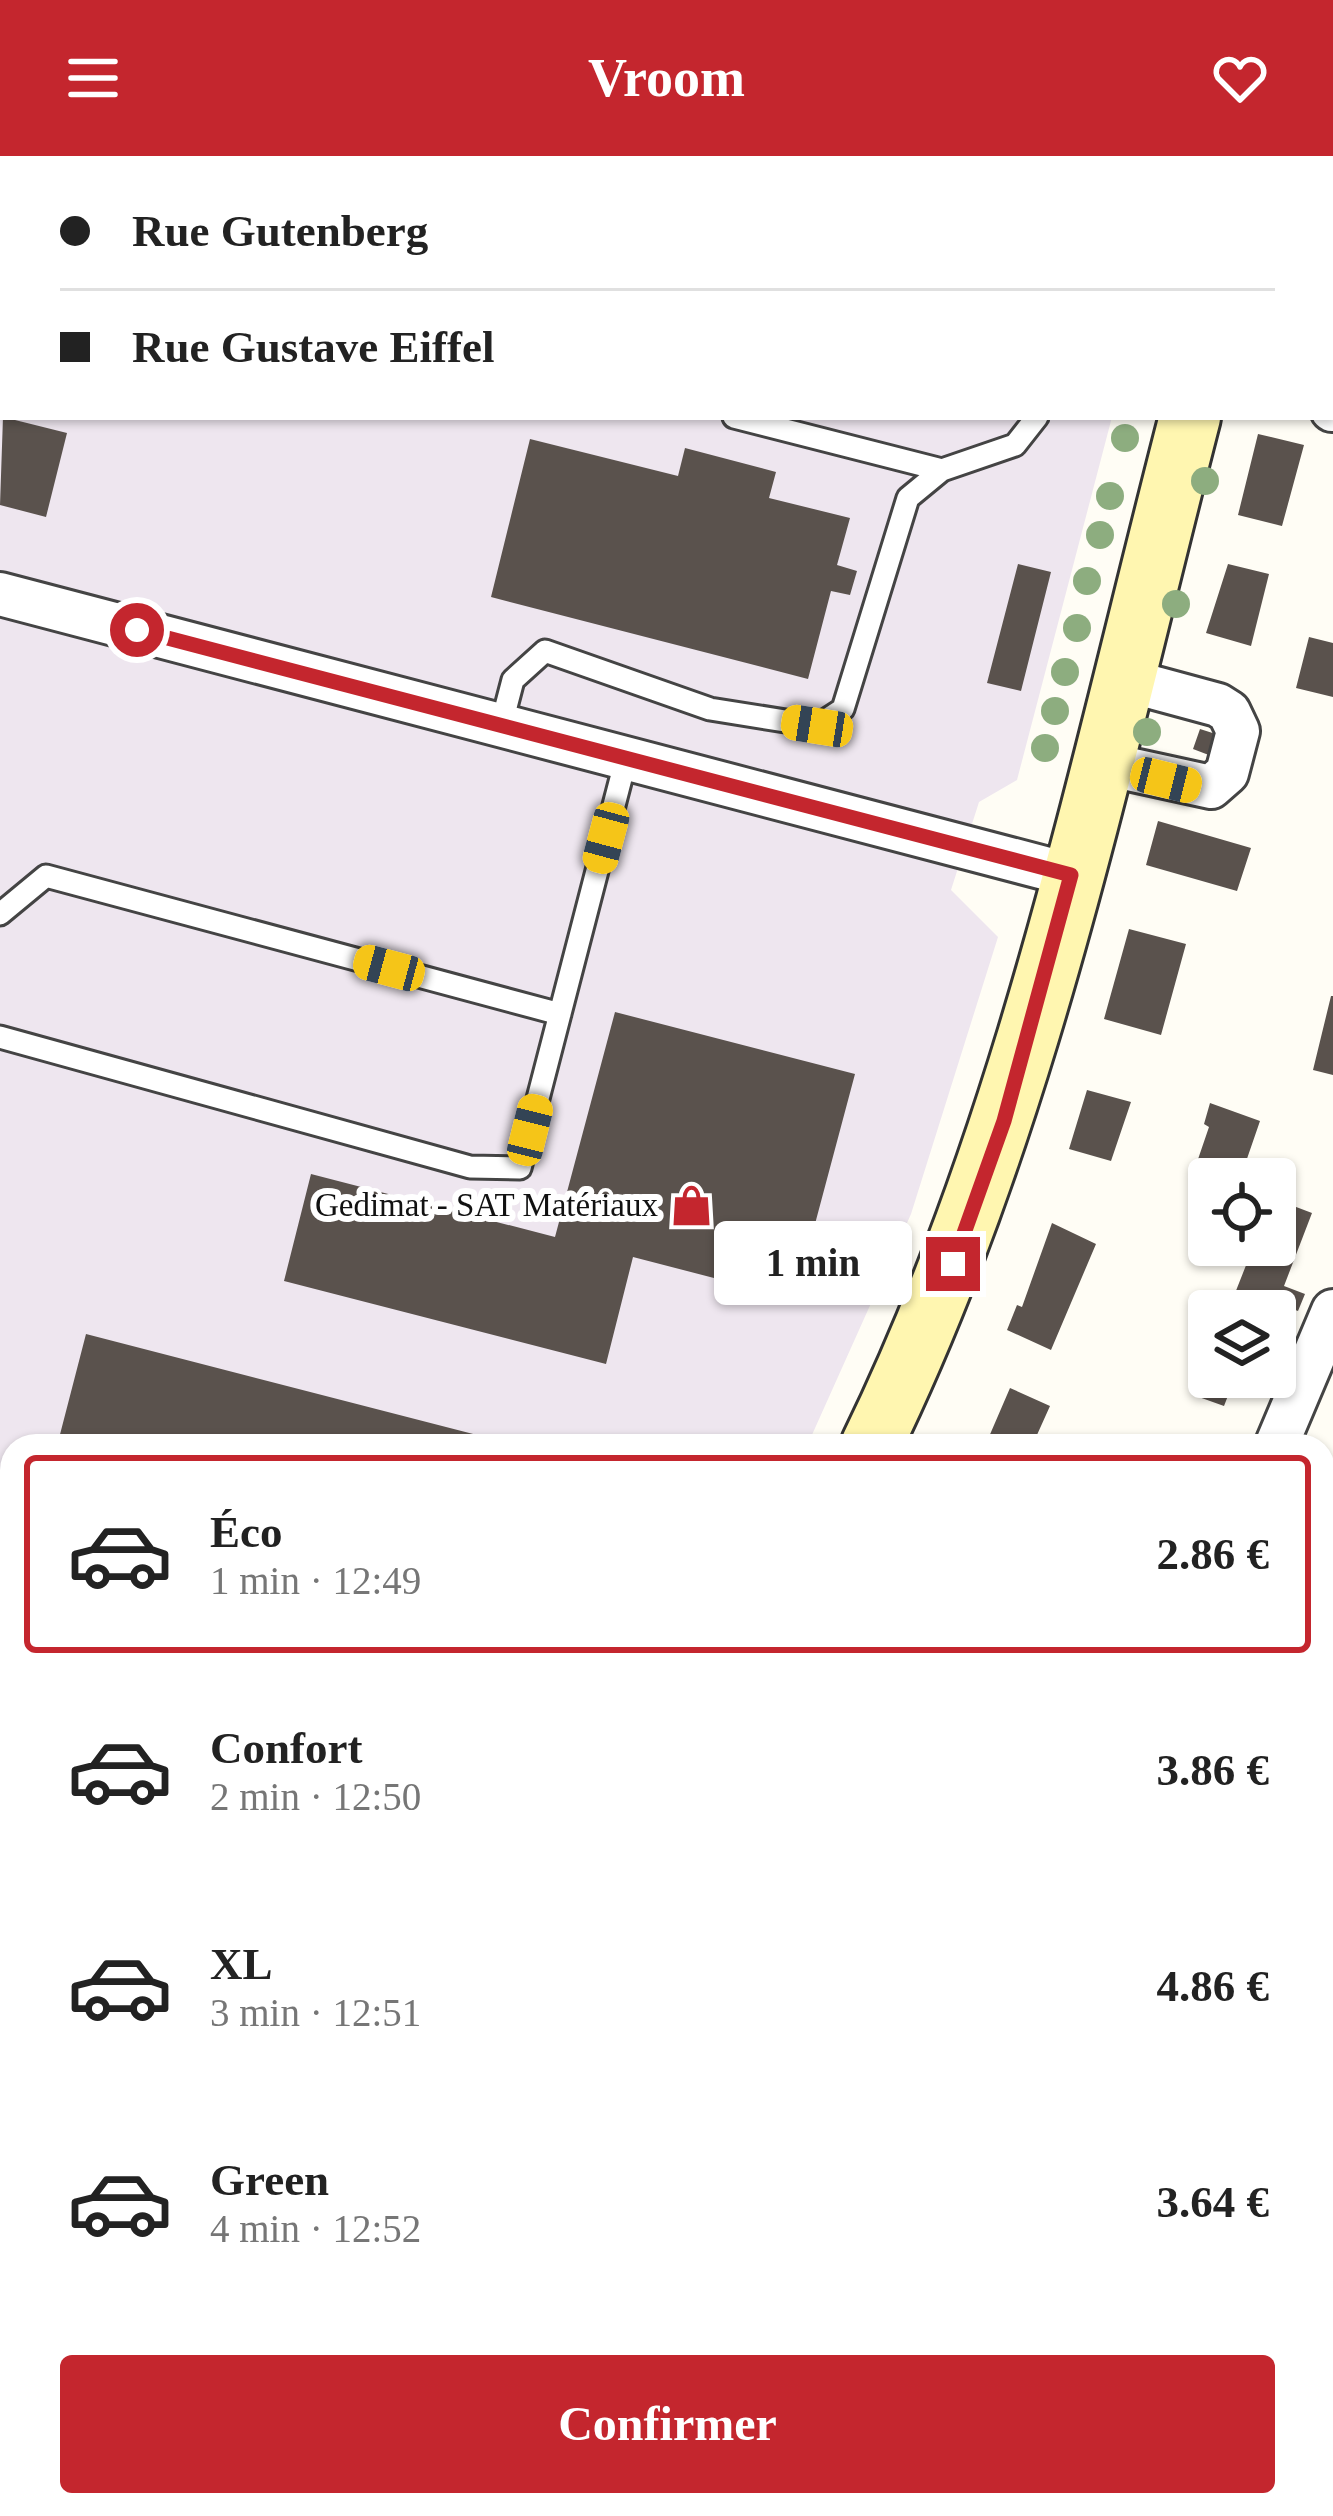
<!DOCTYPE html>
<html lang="fr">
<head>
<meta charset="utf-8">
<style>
	body { margin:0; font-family:Georgia,serif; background:#f2f2f2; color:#222; height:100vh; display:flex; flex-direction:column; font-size:45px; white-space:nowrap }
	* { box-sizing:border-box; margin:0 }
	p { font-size:39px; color:#767676 }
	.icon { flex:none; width:66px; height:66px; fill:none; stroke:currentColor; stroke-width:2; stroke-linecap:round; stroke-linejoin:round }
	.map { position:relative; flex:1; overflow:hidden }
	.details { position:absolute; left:0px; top:1278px; width:1335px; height:1083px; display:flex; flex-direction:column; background:#fff; border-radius:36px 36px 0 0; box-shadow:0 3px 9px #0004 }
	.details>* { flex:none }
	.banner { position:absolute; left:0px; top:0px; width:1335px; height:264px; box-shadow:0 3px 9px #0004; display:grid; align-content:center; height:264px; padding:0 60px; background:#fff }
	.fabs { position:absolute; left:1188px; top:1002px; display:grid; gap:24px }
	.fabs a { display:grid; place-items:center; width:108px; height:108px; border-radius:12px; background:#fff; box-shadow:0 3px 9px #0004; font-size:60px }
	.end { position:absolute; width:54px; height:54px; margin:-27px; border:15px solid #c4262e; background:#fff; box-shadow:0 0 0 6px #fff }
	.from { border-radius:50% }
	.bubble { position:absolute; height:84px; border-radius:12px; background:#fff; box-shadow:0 3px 9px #0004; font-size:39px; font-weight:800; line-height:84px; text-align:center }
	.car { position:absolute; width:36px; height:72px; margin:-36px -18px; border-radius:15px; box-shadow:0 0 9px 3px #0007; background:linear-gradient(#f5c518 24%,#345 0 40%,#f5c518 0 76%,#345 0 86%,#f5c518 0) }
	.banner b { display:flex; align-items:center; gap:42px; height:114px; font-size:45px }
	.banner b+b { border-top:3px solid #e0e0e0 }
	.banner i { width:30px; height:30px; background:#222 }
	ul { padding:21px 0 0; list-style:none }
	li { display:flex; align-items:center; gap:36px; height:198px; margin:0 24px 18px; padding:0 36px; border:6px solid transparent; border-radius:12px }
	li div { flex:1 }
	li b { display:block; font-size:45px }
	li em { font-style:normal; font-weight:800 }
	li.current { border-color:#c4262e }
	li>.icon { width:108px; height:108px; stroke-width:1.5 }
	.action { display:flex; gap:24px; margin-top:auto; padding:24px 60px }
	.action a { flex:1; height:138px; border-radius:12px; background:#c4262e; color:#fff; font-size:48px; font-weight:800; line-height:138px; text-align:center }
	header { display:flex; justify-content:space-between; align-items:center; height:156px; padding:0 60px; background:#c4262e; color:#fff; font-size:54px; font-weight:800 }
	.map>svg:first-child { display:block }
</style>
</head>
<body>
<header><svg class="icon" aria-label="menu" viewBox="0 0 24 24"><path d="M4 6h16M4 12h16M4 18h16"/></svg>Vroom<svg class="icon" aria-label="heart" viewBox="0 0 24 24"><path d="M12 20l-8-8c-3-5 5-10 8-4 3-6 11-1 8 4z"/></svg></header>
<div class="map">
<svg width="1333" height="2360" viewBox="0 0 1333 2360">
	<rect width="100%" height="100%" fill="#fffdf5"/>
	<!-- industrial -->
	<path fill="#eee6ef" d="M0 0H1180L3 3V261H1112L1017 624 979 646 951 734 998 781 911 1058 807 1290H12V2349H390L388 2360H0Z"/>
	<!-- building -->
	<path fill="#5a524d" d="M3 261 67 277 46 361 0 349Z
		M1258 278 1304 289 1282 370 1238 359Z
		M530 283 678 320 685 292 776 316 769 342 850 362 837 409 857 415 850 439 831 435 808 523 491 441Z
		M1018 408 1051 416 1021 535 987 527Z
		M1228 408 1269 418 1251 490 1206 477Z
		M1309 481 1333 487V541L1296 532Z
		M1200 573 1222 580 1214 601 1193 593Z
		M1158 665 1251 692 1237 735 1146 709Z
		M1129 773 1186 788 1161 879 1104 863Z
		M1331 840H1333V919L1313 914Z
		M615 856 855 918 795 1143 633 1101 606 1208 284 1125 311 1018 555 1081Z
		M1087 934 1131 946 1111 1005 1069 993Z
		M1210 947 1260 965 1240 1023 1195 1012 1209 971 1204 968Z
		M1275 1043 1312 1057 1284 1130 1305 1138 1298 1155 1264 1143 1260 1155H1228L1254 1089H1275Z
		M1052 1067 1096 1088 1051 1194 1007 1174 1017 1149 1022 1151Z
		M86 1178 512 1288V1290H57Z
		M1209 1207V1221H1249L1243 1236 1231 1232 1224 1250 1196 1240Z
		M1010 1232 1050 1250 1032 1290H985Z
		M1323 1385 1333 1389V1463L1323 1458Z
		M10 1465 12 1466V1639L0 1635V1505Z
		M1323 1502 1333 1506V1532L1323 1528Z
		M1323 1849 1333 1853V1912L1323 1908Z
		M11 2147H12V2262L0 2259V2186Z
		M0 2319 12 2322V2349H44L41 2360 0 2356Z
		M183 2349H327L324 2360H180Z
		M668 2349H684L685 2354 740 2349 742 2360H670Z
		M893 2349H959L966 2352 963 2360H892Z
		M513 2351 553 2357V2360H511Z"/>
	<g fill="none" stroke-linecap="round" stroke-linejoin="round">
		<defs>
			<path id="lane" d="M559 3 560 0
				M1126 3V0
				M734 261 942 314
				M501 570 513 524 545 495 710 553 817 570 843 553 908 342 942 314 1015 289 1037 261
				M0 758 46 720 560 858
				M0 881 470 1011 520 1012 626 603
				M0 1669 12 1672"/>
			<path id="street" d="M1332 195H1333
				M1332 254H1333
				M0 438 1071 719
				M1101 607 1211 631 1227 617 1238 575 1229 556 1218 549 1122 523
				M1276 1290 1333 1155
				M1323 1616 1333 1615
				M0 1798 12 1801
				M1323 2078 1333 2082
				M820 2360 824 2349"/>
			<path id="secondary" d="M1258 3V0
				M871 1290C1029 966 1100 608 1190 261
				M442 2360 444 2349"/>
		</defs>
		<!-- lane casing -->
		<use href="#lane" stroke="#444" stroke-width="27"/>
		<!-- street casing -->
		<use href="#street" stroke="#444" stroke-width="48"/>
		<!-- secondary casing -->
		<use href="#secondary" stroke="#333" stroke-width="66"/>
		<!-- lane -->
		<use href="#lane" stroke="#fff" stroke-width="21"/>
		<!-- street -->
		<use href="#street" stroke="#fff" stroke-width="42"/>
		<!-- secondary -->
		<use href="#secondary" stroke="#fff6b0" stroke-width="60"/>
	</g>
	<!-- trees -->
	<g fill="#8dad7f">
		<circle cx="1125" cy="282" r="14"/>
		<circle cx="1205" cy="325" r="14"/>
		<circle cx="1110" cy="340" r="14"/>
		<circle cx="1100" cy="379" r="14"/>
		<circle cx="1087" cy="425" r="14"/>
		<circle cx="1176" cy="448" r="14"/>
		<circle cx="1077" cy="472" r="14"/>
		<circle cx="1065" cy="516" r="14"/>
		<circle cx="1055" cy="555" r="14"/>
		<circle cx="1147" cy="576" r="14"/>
		<circle cx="1045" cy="592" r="14"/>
	</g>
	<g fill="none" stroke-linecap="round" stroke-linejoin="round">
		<!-- route -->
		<path stroke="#c4262e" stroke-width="15" d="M137 474 1071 719 1004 965 953 1108"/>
	</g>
	<!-- icons -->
	<defs>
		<symbol id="shop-bare" viewBox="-9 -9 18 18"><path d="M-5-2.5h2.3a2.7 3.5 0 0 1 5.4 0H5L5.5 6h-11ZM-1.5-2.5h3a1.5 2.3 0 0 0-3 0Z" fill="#c4262e" stroke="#fff" stroke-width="2.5" paint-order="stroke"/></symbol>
	</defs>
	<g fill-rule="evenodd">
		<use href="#shop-bare" x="662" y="1020" width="59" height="59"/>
	</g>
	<g text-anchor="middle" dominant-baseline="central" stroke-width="12" stroke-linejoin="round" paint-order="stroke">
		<!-- poi labels -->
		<g font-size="33" fill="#111" stroke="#fff" text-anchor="end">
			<text x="658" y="1049">Gedimat - SAT Matériaux</text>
		</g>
	</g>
</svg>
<div class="fabs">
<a><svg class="icon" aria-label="locate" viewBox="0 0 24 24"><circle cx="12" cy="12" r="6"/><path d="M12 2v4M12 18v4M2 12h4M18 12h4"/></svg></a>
<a><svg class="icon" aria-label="layers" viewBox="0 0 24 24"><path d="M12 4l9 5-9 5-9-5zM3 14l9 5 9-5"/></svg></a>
</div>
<i class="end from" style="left:137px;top:474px"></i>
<i class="end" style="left:953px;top:1108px"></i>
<div class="bubble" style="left:714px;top:1065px;width:198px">1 min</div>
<i class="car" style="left:817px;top:570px;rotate:279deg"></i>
<i class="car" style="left:1166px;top:624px;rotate:104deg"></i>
<i class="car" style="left:606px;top:682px;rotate:195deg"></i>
<i class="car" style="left:389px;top:812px;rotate:285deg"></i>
<i class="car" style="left:530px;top:974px;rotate:14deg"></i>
<div class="banner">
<b><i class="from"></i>Rue Gutenberg</b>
<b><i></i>Rue Gustave Eiffel</b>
</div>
<section class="details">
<ul>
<li class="current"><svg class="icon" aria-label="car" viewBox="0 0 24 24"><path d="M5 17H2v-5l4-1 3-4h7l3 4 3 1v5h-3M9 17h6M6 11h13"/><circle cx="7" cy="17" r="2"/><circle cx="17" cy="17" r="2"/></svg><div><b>Éco</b><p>1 min · 12:49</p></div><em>2.86 €</em></li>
<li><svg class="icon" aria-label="car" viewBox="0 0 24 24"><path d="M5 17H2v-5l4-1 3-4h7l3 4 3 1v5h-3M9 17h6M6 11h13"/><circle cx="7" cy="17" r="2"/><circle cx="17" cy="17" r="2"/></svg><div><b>Confort</b><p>2 min · 12:50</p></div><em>3.86 €</em></li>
<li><svg class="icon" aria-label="car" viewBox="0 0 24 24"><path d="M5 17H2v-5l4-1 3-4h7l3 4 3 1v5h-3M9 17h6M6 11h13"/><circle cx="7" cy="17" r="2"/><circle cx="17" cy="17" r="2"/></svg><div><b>XL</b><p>3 min · 12:51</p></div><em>4.86 €</em></li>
<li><svg class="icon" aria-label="car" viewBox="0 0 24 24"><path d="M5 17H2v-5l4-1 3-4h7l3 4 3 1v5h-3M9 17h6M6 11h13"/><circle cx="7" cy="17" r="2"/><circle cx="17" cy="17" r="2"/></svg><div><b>Green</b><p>4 min · 12:52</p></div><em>3.64 €</em></li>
</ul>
<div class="action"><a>Confirmer</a></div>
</section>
</div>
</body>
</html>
